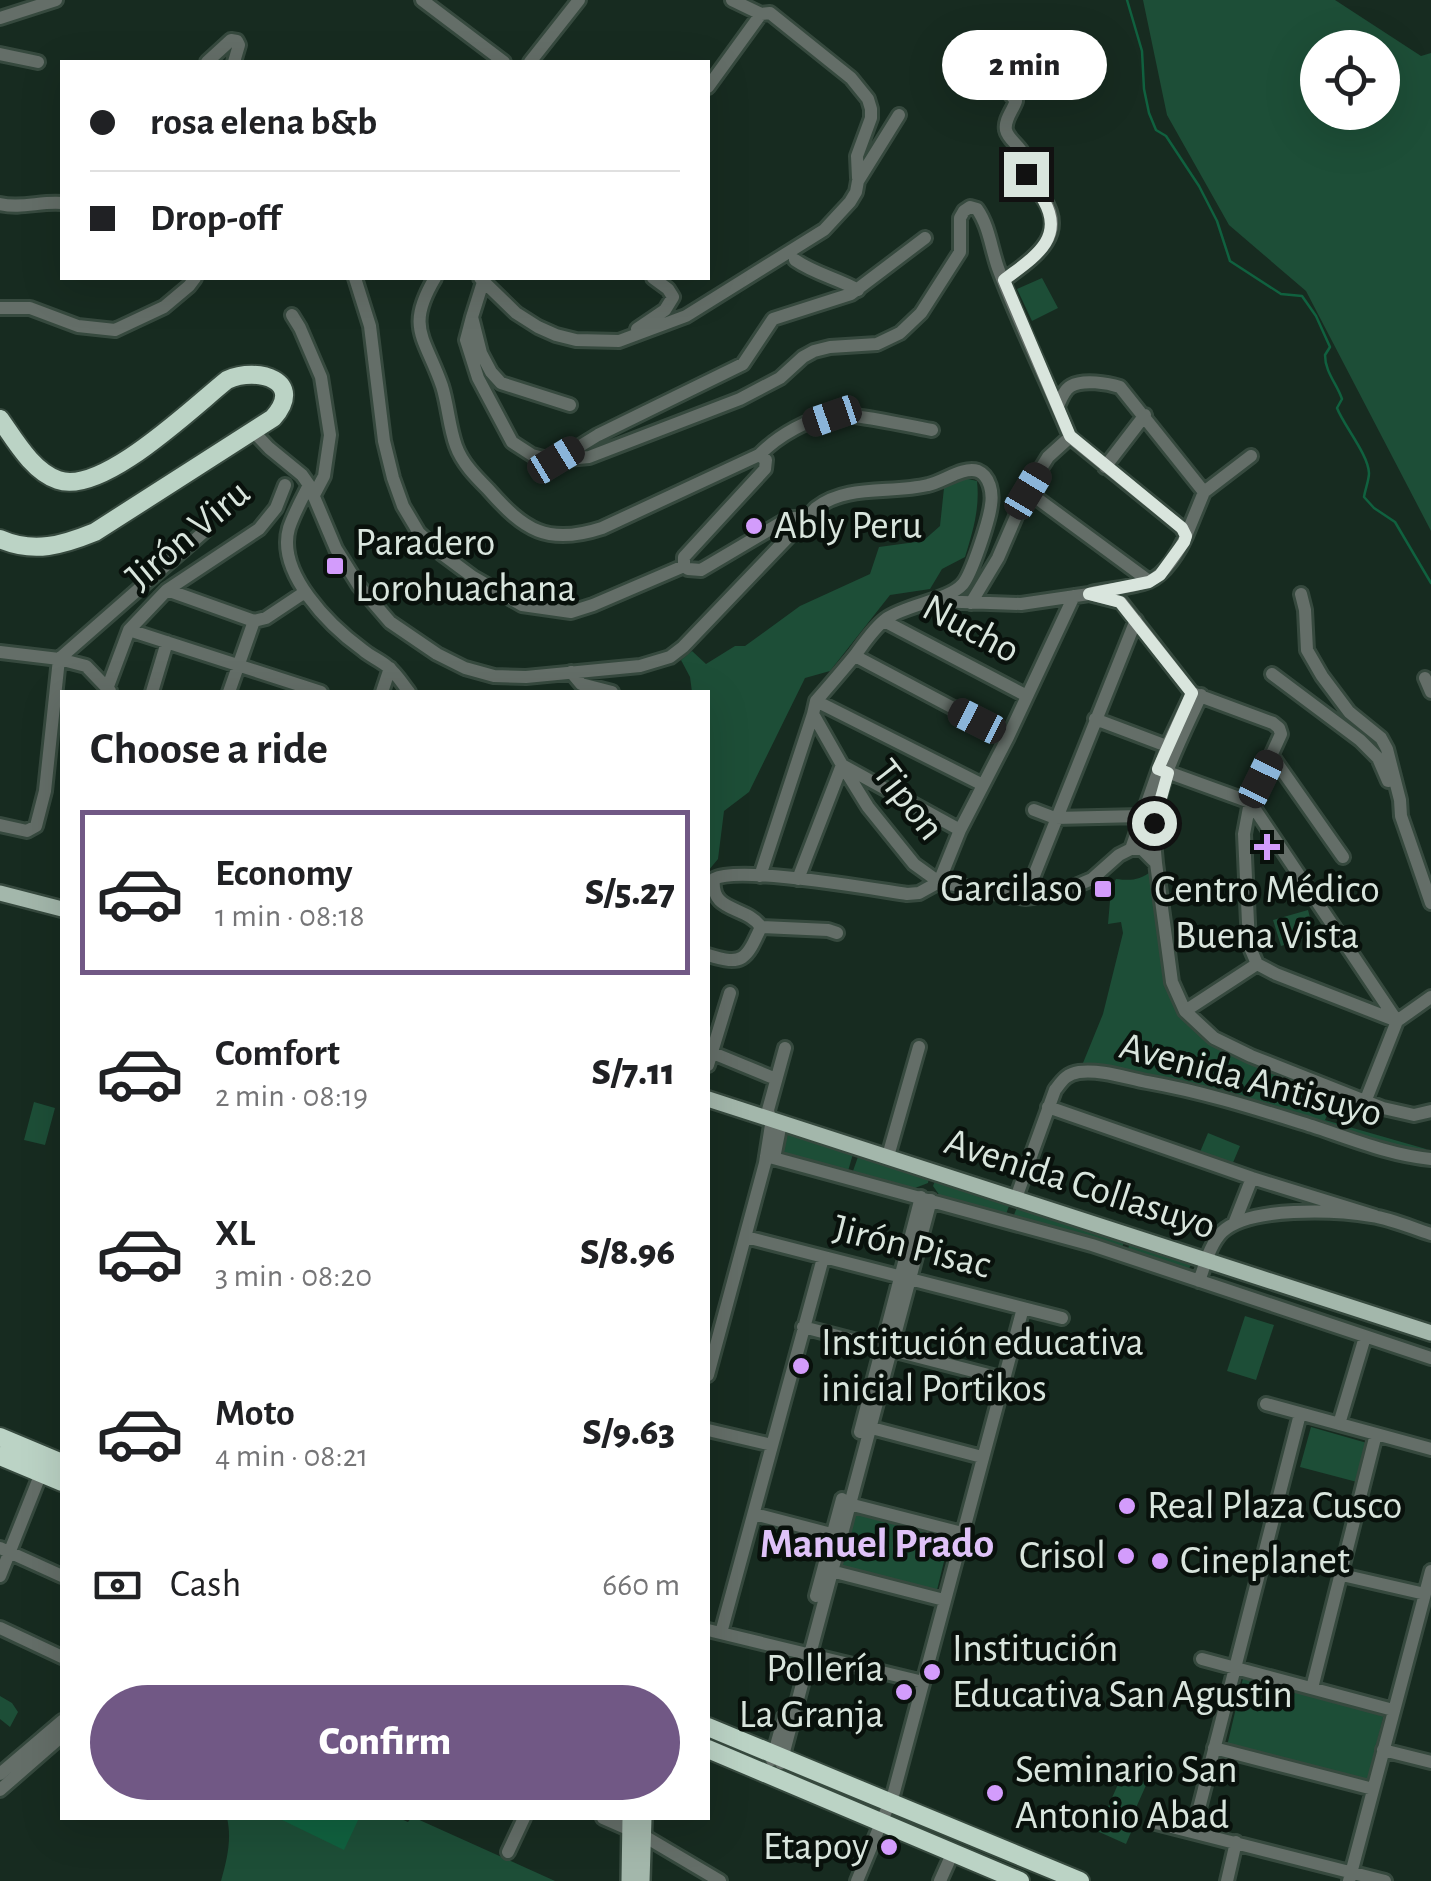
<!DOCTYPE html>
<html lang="en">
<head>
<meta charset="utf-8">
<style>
	body { margin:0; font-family:"Alegreya Sans",sans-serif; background:#f6f6f6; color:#202124; height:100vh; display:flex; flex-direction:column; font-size:38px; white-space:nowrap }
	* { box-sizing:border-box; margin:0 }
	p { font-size:32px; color:#757577 }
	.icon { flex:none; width:55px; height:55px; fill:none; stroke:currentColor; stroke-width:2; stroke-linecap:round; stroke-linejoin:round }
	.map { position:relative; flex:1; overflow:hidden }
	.sheet { position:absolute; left:60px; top:690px; width:650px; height:1130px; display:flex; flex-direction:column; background:#fff; border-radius:0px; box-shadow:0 10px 40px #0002 }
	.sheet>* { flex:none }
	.top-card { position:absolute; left:60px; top:60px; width:650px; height:220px; border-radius:0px; box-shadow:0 10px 40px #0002; display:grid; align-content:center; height:220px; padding:0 30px; background:#fff }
	.controls { position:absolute; left:1300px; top:30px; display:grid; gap:20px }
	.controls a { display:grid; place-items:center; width:100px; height:100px; border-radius:50%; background:#fff; box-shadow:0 10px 40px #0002; font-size:50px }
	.end { position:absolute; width:45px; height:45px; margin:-22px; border:12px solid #d9e5dd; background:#111; box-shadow:0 0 0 5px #111 }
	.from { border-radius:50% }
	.bubble { position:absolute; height:70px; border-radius:35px; background:#fff; box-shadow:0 10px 40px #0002; font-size:32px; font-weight:800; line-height:70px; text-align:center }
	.car { position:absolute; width:30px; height:60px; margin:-30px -15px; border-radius:12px; box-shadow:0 0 8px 2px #0007; background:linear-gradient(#222 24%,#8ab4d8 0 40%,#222 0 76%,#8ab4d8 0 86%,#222 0) }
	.top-card b { display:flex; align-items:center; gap:35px; height:95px; font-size:38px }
	.top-card b+b { border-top:2px solid #e0e0e0 }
	.top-card i { width:25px; height:25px; background:#202124 }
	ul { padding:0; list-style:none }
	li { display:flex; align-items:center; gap:30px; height:165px; margin:0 20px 15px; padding:0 10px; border:5px solid transparent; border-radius:0px }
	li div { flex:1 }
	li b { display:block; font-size:38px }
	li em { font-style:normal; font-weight:800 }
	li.active { border-color:#715885 }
	li>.icon { width:90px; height:90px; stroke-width:1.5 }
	h2 { padding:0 30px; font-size:45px; line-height:120px }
	.pay { display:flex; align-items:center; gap:25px; height:110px; padding:0 30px; font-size:38px }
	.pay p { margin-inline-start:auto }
	.button { display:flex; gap:20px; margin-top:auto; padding:20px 30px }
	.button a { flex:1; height:115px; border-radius:60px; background:#715885; color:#fff; font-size:40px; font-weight:800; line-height:115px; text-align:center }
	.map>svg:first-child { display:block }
</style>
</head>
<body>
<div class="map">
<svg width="1431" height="1881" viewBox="0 0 1431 1881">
	<rect width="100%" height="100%" fill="#172b20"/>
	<!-- green -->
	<path fill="#1d4e37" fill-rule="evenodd" d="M1143 0H1335L1421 56 1431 53V531L1306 291 1229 225 1167 115ZM1318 48H1382V112H1318Z
		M1042 278 1058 308 1032 321 1017 289Z
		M964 478 977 481C980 508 973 531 965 557L942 569 930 589 890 595 830 671 805 678 749 792 724 811 718 859 708 871V692H692L690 677 681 660 692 651 706 664 735 646H745L800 606 870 574 879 547 923 541 940 526 944 488Z
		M1152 871 1163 978C1183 1055 1285 1076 1350 1098H1335L1325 1120 1426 1149 1423 1154 1202 1088 1083 1063 1103 1014 1123 933 1121 922 1108 924 1111 889 1116 879C1132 881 1139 880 1152 871Z
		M1308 910 1315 936 1281 946 1273 920Z
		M34 1102 55 1108 45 1145 24 1140Z
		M788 1133 853 1154 848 1171 782 1153Z
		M1208 1133 1240 1146 1232 1165 1200 1152Z
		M859 1154 929 1178 928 1183 915 1188 853 1171Z
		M935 1181 1009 1206 1006 1214 940 1196 933 1186Z
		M1017 1207 1125 1241 1122 1247 1014 1215Z
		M1130 1242 1192 1262 1189 1269 1128 1249Z
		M1245 1316 1274 1325 1256 1380 1227 1371Z
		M1311 1427 1367 1443 1357 1482 1300 1467Z
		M851 1507 951 1533 936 1594 836 1568Z
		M1244 1674 1385 1710 1367 1782 1227 1746Z
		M0 1696 12 1703 18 1712 10 1727 0 1719Z
		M1123 1773 1147 1783 1131 1819 1107 1809Z
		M1097 1807 1135 1823 1126 1844 1088 1827Z
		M227 1818H399L408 1822 411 1818H415L555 1881H221C227 1860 232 1839 227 1818Z"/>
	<!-- water -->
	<path fill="#10613f" d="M278 1818H359L344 1850Z"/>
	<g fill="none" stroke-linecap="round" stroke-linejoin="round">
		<!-- stream -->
		<path stroke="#10613f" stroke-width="2.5" d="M1127 0 1142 51 1144 89 1149 113 1156 130 1166 136 1199 186 1217 221 1230 261 1281 294 1302 296 1316 316 1330 347 1325 355C1325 372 1337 384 1342 399L1337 408C1344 426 1368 454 1369 473 1369 480 1365 490 1364 497L1374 508 1395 522 1431 583"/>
		<defs>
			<path id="minor" d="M422 0 504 62
				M732 0 761 14 770 13 851 78 868 99 871 109V118L857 156 858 178
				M0 18 56 0
				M0 54 38 62
				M207 62 231 40 237 41 239 45 234 62
				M530 62 579 0
				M989 69 1016 101C1013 110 1004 120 1006 130 1008 140 1021 146 1024 156 1027 163 1026 171 1029 179 1032 188 1037 191 1043 198 1070 237 1030 260 1004 280
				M708 87 761 14
				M0 204C21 209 41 201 62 203
				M795 260C815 274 837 278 858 290
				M355 278 370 326 384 441 393 478 403 506 419 533 442 554 473 577 522 605 571 612 593 605 684 566
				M435 278C405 328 425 337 442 386 448 405 449 427 456 446 462 463 476 477 488 489 524 530 547 546 602 528L759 455 766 460 765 469 684 557V566L688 569 701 570 789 518H798L802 523
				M480 278 516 313 538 327 556 335 576 340 619 341 686 316 824 230 850 202 856 192 858 181 899 115
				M483 282 472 317 481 353 491 372 501 383 570 405
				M0 308H30L78 326 115 330 164 307 189 286 195 278
				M292 315 300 328 321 377 330 435 324 476 314 495
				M472 317 466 340 478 378 512 442 532 455 543 458 556 460 589 457 740 399 780 378 803 357 814 351 830 347 877 344 900 333 921 313 960 252V218L964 211 970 207 977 209C989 226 991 248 998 268 1019 325 1047 380 1070 437L1048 457 1027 491 998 558 971 603
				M637 329 665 310 673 297 668 289 653 278
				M1058 406C1061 399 1064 390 1071 386 1083 379 1108 383 1120 387L1204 492
				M253 431 269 448 302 475 309 485 336 549 359 586 390 622 437 654 465 668 494 676 526 677 640 666 670 657 683 647 816 508C847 484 891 494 928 485 943 482 963 466 978 471 990 476 993 493 991 505 989 521 972 573 963 584 948 601 907 604 886 619 874 628 865 642 856 654 843 670 829 686 816 701L813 714 842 765 868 807 914 864 939 882 1025 898 1059 893 1092 879 1119 855 1131 849
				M1070 437 1182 528 1186 536C1180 550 1165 575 1149 581 1132 588 1109 589 1091 593
				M759 455C778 436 809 417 837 415 861 414 907 426 932 430
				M559 459 598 435 743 364 773 319 851 294 925 238
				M1105 467 1145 415
				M309 485C302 499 294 513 289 528 276 573 330 626 363 650 371 657 382 661 389 668 397 674 403 685 409 692
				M1027 491 1149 581
				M1186 536 1204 492 1251 456
				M167 590 254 621
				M1301 594 1305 610 1307 650 1322 676 1349 712 1381 738 1387 749 1400 800 1401 816 1431 903
				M934 601 1021 604 1089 594 1121 602 1192 693
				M884 621 1027 696
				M129 630 321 692
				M0 652 59 659 86 666 110 691
				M855 656 1008 737
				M59 659 206 530
				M571 672 581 684 612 692
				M1272 674 1360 740 1378 758 1388 781
				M1425 678 1431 692
				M107 689 129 630 167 590 259 529 276 508 285 485
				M152 692 167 642
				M229 692 254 621 266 618 305 592
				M382 692 390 668
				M1192 693 1273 723 1279 728 1281 734 1250 802 1244 834 1249 945 1257 964 1276 974 1397 1021
				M816 701 983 785
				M1095 719 1172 748
				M1272 756 1343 857
				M1159 769 1250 802 1397 1021
				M1034 810 1055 818 1141 816
				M0 825 27 831 36 826 45 791 59 659
				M1131 849H1142L1156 863 1172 982 1185 1011 1214 1038 1251 1056 1383 1108 1414 1115 1431 1111
				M1131 849 1167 746 1192 693
				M1156 863C1155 850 1153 836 1154 823 1157 784 1185 731 1201 695
				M760 876 813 714
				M798 879 842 765 960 830
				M1025 898 1136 620
				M761 927 828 930 837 933
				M708 955C743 966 746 960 761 927 746 905 710 913 714 879 738 865 873 889 907 894L919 893 939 882 960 830 1008 737 1074 596
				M1185 1011 1257 964
				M708 1051 776 1079
				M708 1065 730 993
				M1365 1102 1397 1021 1431 997
				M1048 1107 1252 1178 1375 1216
				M766 1156 1092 1245 1431 1358
				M888 1156 919 1047
				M774 1158 781 1123
				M1016 1198 1055 1090C1062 1081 1066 1074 1079 1072 1100 1069 1126 1078 1147 1082 1204 1092 1257 1109 1312 1126 1351 1139 1390 1155 1431 1159
				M1234 1224 1252 1178
				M746 1237 1062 1318
				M1199 1281C1205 1265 1210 1244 1222 1232 1249 1206 1336 1210 1372 1216 1392 1219 1412 1228 1431 1234
				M803 1327 1004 1379
				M708 1375 765 1163 771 1125 768 1110 785 1048
				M1266 1404 1431 1449
				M1339 1424 1365 1337
				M864 1426 982 1457
				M708 1430 772 1445
				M860 1432 921 1197
				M849 1504 962 1533
				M754 1514 839 1536
				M0 1548 62 1576
				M831 1571 944 1600
				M1342 1575 1425 1594
				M0 1576 41 1473
				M816 1596 842 1499
				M0 1628 62 1657
				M708 1630 923 1682
				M721 1633 823 1258
				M1202 1659 1393 1710
				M1312 1688 1376 1434
				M1214 1748 1373 1789
				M1383 1750 1431 1762
				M772 1760 784 1717
				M781 1763 931 1200
				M0 1774 62 1721
				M0 1790 62 1736
				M603 1818 644 1836 720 1881
				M1156 1823 1385 1881
				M1193 1832 1300 1414
				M508 1852 524 1818
				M857 1881 894 1792 1023 1308
				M940 1881 953 1852
				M1227 1881 1236 1842
				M1349 1881 1431 1571"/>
			<path id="major" d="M0 893 62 909
				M708 1099 1431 1333
				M629 1881 630 1818
				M642 1881 644 1818"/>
			<path id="highway" d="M0 419C15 440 32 471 58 480 102 496 193 407 227 380 258 366 306 381 273 418L95 532C63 545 34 554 0 539
				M0 1437 62 1463
				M0 1456 62 1482
				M708 1727 1080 1881
				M708 1749 1020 1881"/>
		</defs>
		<!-- minor casing -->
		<use href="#minor" stroke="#36493e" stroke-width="18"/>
		<!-- major casing -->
		<use href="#major" stroke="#36493e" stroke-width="20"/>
		<!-- highway casing -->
		<use href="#highway" stroke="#36493e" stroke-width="22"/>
		<!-- minor -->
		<use href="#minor" stroke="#646e68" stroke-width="12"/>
		<!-- major -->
		<use href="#major" stroke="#a3b7ab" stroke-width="15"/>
		<!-- highway -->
		<use href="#highway" stroke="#bbd3c5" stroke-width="18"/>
	</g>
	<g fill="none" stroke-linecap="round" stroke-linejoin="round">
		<!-- route -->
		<path stroke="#d9e5dd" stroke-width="12" d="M1026 174C1032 185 1038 191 1044 201 1066 240 1031 259 1004 280L1070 436 1182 528 1186 536 1184 542 1160 575 1149 582 1089 594 1120 602 1192 693 1158 769 1168 773 1154 823"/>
	</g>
	<!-- markers -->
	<g fill="#d39cfc" stroke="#09110c" stroke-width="4">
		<circle cx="754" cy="526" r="10"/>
		<rect x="325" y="556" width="20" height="20" rx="5"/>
		<path d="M1262 832h10v10h10v10h-10v10h-10v-10h-10v-10h10z"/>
		<rect x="1093" y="879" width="20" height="20" rx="5"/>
		<circle cx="801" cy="1366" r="10"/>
		<circle cx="1127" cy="1506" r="10"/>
		<circle cx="1126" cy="1556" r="10"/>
		<circle cx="1160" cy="1561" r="10"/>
		<circle cx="932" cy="1672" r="10"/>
		<circle cx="904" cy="1692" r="10"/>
		<circle cx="995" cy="1793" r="10"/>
		<circle cx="889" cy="1847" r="10"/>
	</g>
	<g text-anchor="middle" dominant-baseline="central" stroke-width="9" stroke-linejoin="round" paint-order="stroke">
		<!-- poi labels -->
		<g font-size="40" fill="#d9e5dd" stroke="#09110c" text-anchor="start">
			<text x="774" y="526">Ably Peru</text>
			<text x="355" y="543">Paradero<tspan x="355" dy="46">Lorohuachana</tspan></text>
			<text x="1083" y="889" text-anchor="end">Garcilaso</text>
			<text x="1267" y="890" text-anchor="middle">Centro Médico<tspan x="1267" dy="46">Buena Vista</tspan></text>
			<text x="821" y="1343">Institución educativa<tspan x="821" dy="46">inicial Portikos</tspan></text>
			<text x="1147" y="1506">Real Plaza Cusco</text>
			<text x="1106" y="1556" text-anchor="end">Crisol</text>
			<text x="1180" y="1561">Cineplanet</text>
			<text x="952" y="1649">Institución<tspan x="952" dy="46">Educativa San Agustin</tspan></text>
			<text x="884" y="1669" text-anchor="end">Pollería<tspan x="884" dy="46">La Granja</tspan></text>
			<text x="1015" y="1770">Seminario San<tspan x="1015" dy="46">Antonio Abad</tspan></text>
			<text x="869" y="1847" text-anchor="end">Etapoy</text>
		</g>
		<!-- street labels -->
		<g font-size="40" fill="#d9e5dd" stroke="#09110c">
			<text transform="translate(188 535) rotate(-40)">Jirón Viru</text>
			<text transform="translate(971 629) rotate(28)">Nucho</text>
			<text transform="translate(908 800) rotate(52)">Tipon</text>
			<text transform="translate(1251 1080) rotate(15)">Avenida Antisuyo</text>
			<text transform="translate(1080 1184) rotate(18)">Avenida Collasuyo</text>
			<text transform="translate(912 1247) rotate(14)">Jirón Pisac</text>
		</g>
		<!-- neighbourhood labels -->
		<g font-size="42" font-weight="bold" fill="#dfc2f8" stroke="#09110c">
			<text x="877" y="1544">Manuel Prado</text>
		</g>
	</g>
</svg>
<div class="controls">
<a><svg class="icon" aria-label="locate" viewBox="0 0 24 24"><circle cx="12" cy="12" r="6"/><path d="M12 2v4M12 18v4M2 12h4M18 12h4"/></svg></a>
</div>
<i class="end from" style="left:1154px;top:823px"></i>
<i class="end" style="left:1026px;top:174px"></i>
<div class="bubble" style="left:942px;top:30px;width:165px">2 min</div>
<i class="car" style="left:832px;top:416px;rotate:251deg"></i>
<i class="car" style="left:556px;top:460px;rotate:59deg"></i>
<i class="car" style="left:1028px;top:491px;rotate:31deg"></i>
<i class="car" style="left:977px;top:721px;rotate:297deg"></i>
<i class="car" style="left:1261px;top:779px;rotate:26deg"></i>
<div class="top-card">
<b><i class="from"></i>rosa elena b&amp;b</b>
<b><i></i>Drop-off</b>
</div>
<section class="sheet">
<h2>Choose a ride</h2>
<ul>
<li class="active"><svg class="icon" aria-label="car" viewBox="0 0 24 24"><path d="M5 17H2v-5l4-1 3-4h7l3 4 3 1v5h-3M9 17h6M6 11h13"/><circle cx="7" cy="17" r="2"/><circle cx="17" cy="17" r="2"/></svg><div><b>Economy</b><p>1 min · 08:18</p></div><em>S/5.27</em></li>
<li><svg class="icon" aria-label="car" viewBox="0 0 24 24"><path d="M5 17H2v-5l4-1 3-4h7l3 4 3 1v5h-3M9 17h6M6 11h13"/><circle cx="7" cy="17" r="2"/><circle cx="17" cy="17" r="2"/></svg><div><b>Comfort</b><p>2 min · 08:19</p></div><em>S/7.11</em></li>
<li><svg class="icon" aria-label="car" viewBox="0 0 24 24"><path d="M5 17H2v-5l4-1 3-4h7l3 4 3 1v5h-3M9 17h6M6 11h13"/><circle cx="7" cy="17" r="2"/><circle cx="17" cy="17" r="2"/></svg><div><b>XL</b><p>3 min · 08:20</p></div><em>S/8.96</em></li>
<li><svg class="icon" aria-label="car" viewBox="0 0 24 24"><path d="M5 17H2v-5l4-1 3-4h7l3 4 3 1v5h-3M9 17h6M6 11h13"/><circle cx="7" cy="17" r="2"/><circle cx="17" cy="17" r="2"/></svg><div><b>Moto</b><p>4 min · 08:21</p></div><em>S/9.63</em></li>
</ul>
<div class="pay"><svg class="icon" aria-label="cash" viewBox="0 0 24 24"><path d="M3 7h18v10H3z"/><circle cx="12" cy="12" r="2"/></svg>Cash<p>660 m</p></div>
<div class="button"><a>Confirm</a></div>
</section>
</div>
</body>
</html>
